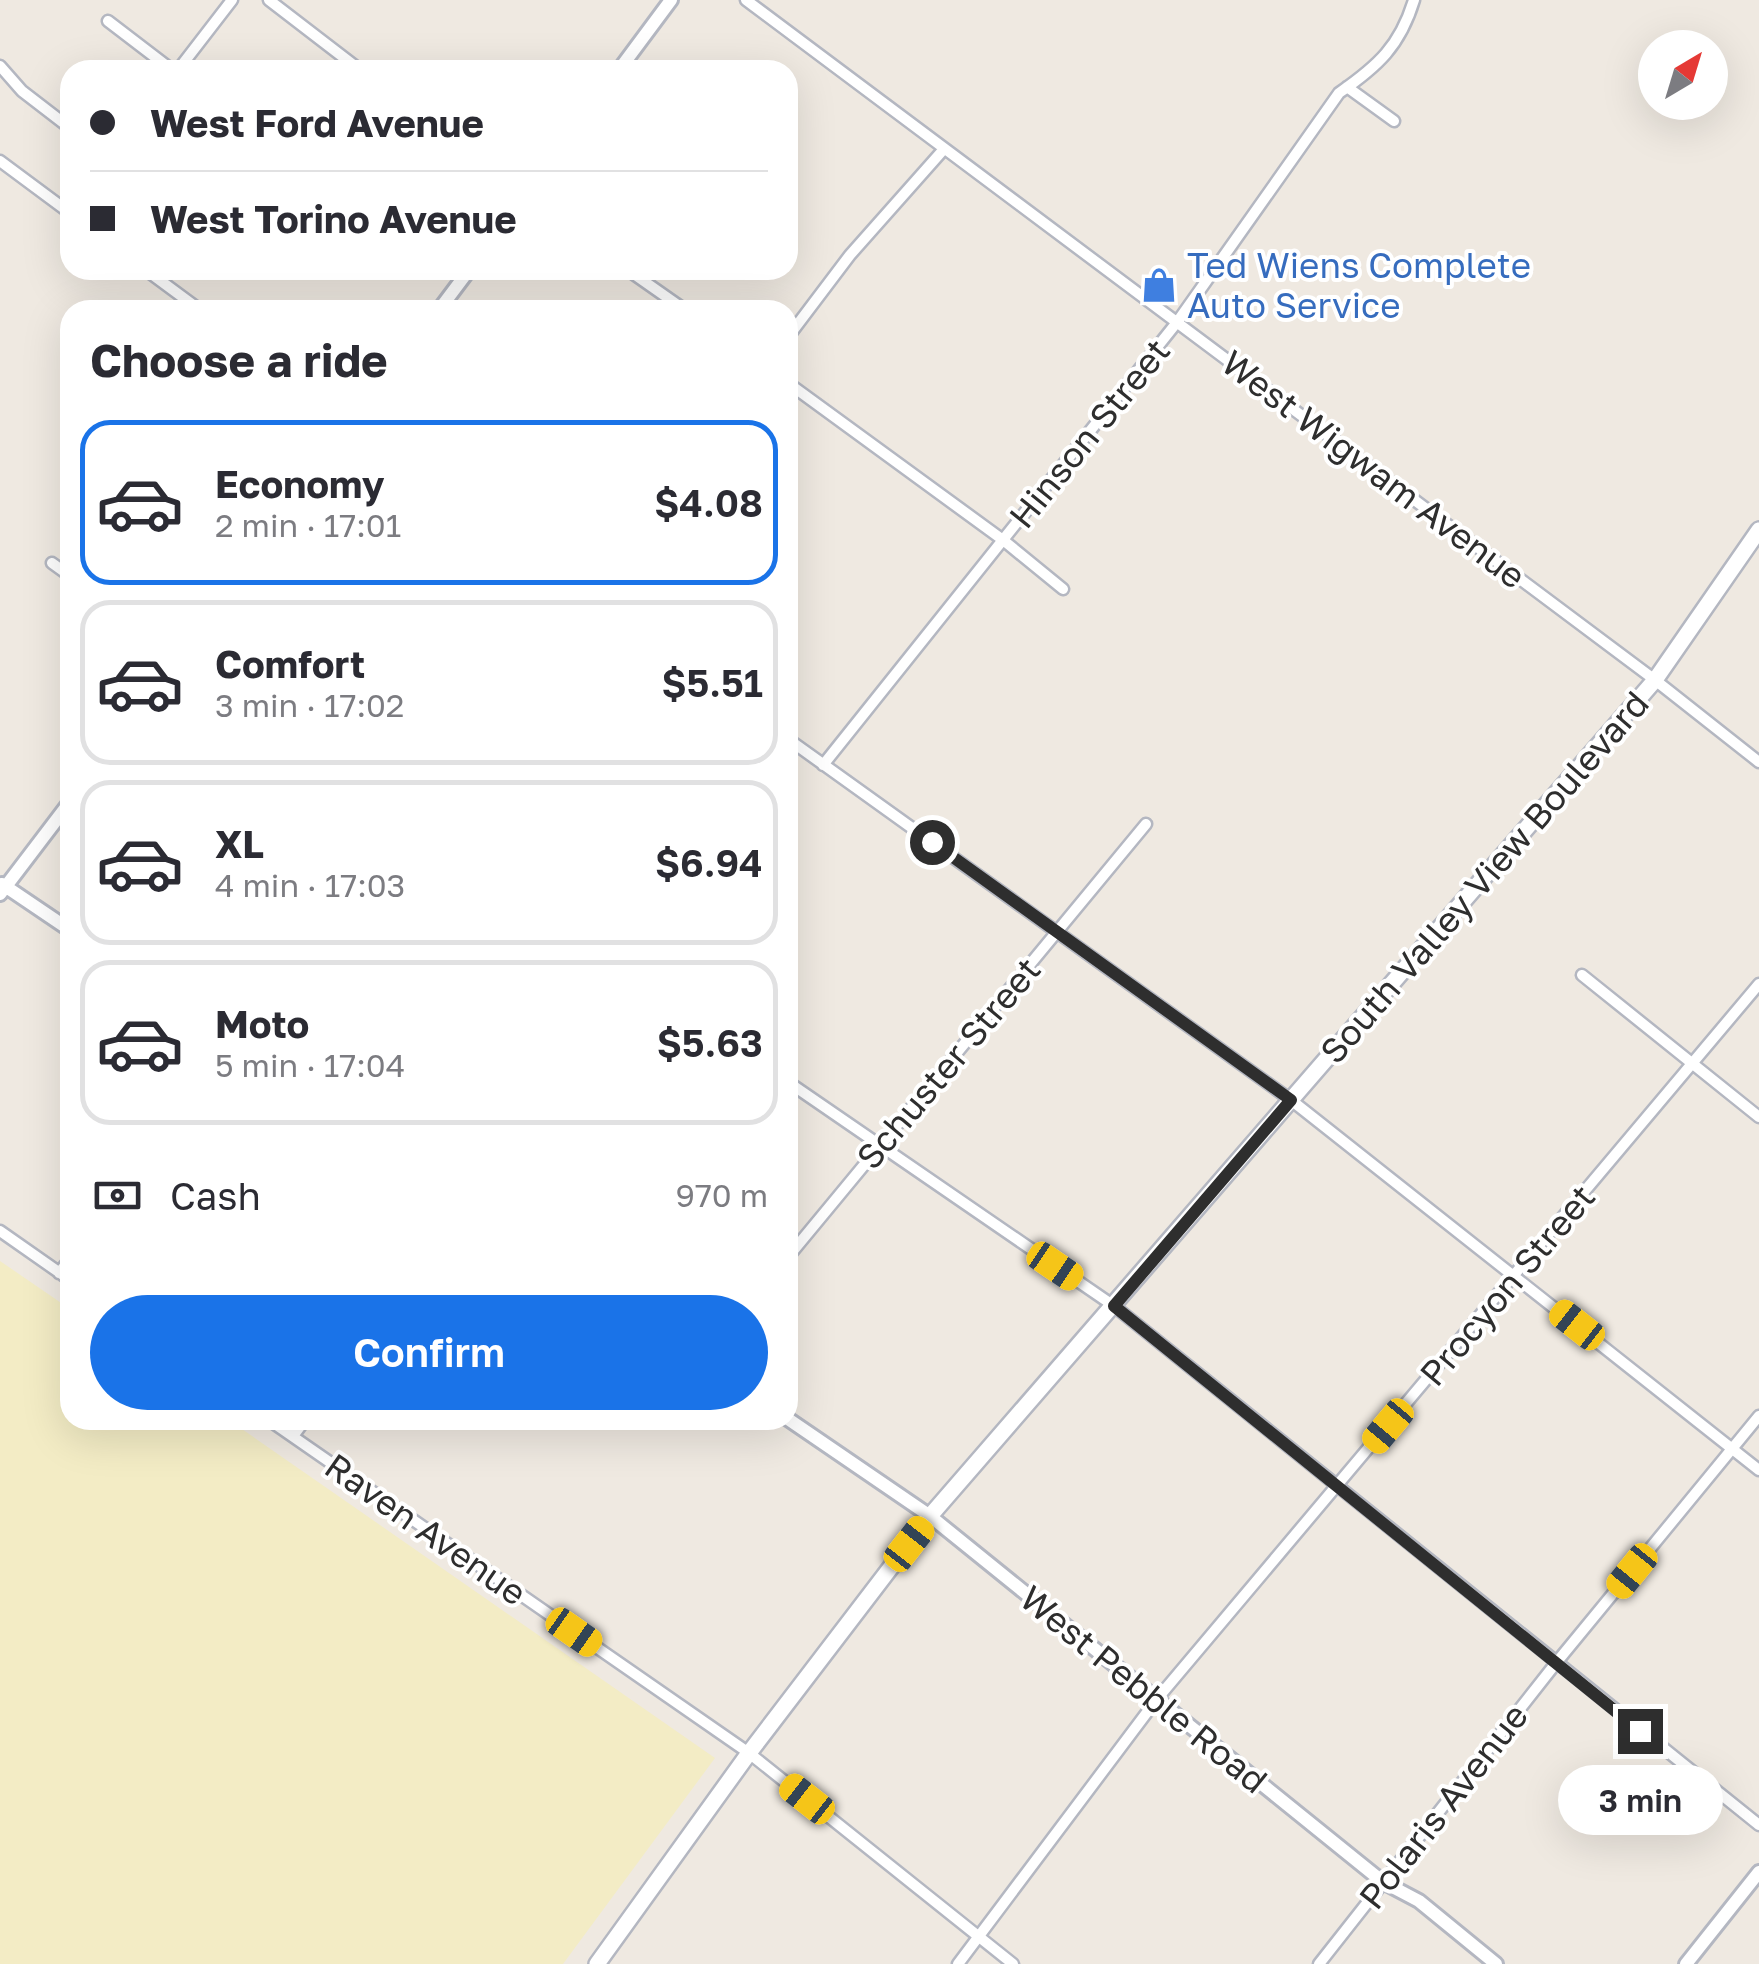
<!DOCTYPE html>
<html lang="en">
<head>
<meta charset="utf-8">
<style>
	body { margin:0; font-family:"Golos Text",sans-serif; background:#f2f2f3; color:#2b2b33; height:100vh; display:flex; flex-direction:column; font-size:38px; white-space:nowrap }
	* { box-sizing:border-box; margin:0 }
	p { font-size:32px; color:#7c7c81 }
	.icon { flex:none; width:55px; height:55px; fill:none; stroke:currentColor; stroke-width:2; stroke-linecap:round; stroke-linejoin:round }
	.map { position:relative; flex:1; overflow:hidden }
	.panel { position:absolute; left:60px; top:300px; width:738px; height:1130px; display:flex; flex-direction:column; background:#fff; border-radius:30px; box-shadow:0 10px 40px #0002 }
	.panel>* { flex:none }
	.hud { position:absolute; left:60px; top:60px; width:738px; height:220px; border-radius:30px; box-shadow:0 10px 40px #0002; display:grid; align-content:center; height:220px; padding:0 30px; background:#fff }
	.needle { width:65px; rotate:38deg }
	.controls { position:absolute; left:1638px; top:30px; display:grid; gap:20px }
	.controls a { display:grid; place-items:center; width:90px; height:90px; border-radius:50%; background:#fff; box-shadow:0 10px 40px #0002; font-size:50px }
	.end { position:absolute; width:45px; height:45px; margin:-22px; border:12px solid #2e2e2e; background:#fff; box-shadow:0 0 0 5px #fff }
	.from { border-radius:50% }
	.bubble { position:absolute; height:70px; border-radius:35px; background:#fff; box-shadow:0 10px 40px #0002; font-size:32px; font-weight:600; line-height:70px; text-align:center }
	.car { position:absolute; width:30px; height:60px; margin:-30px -15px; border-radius:12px; box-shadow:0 0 8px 2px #0007; background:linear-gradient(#f5c518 24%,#345 0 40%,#f5c518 0 76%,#345 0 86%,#f5c518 0) }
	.hud b { display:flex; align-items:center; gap:35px; height:95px; font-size:38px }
	.hud b+b { border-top:2px solid #e1e1e2 }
	.hud i { width:25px; height:25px; background:#2b2b33 }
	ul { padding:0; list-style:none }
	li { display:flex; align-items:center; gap:30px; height:165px; margin:0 20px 15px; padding:0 10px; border:5px solid #e1e1e2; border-radius:30px }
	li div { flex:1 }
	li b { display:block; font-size:38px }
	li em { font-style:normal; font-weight:600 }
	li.current { border-color:#1a73e8 }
	li>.icon { width:90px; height:90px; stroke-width:1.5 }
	h2 { padding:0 30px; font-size:45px; line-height:120px }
	.pay { display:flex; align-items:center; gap:25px; height:110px; padding:0 30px; font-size:38px }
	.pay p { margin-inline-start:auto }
	.primary-button { display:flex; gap:20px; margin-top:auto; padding:20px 30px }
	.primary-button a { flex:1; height:115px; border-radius:60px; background:#1a73e8; color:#fff; font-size:40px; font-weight:600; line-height:115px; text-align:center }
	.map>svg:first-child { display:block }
</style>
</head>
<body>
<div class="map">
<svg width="1759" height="1964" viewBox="0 0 1759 1964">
	<rect width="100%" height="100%" fill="#efe9e1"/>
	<!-- sand -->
	<path fill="#f3ecc5" d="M0 1261 70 1309V1420H229L715 1758 563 1964H0Z"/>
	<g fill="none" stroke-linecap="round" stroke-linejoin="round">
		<defs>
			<path id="minor" d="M269 0 360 70
				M746 0 1655 680 1759 762
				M108 21 172 70
				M0 66 22 91 70 128
				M178 70 232 0
				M1347 87 1394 121
				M0 161 70 213
				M146 270 200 310
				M628 270 685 310
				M788 337 850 255 944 149
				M788 383 1003 540 1063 589
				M52 563 70 576
				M788 739 1291 1100 1759 1470
				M823 765 1178 321 1339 93C1378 66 1400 46 1414 0
				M1582 975 1759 1117
				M788 1082 1114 1306 1759 1825
				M0 1231 70 1280
				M788 1257 1146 824
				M59 1273 70 1259
				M269 1420 749 1753 1013 1964
				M293 1436 305 1420
				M958 1964 1157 1699 1759 984
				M1319 1964 1556 1663 1759 1416"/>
			<path id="tertiary" d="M619 70 671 0
				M439 310 469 270
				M2 884 70 930
				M0 894 70 802
				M788 1419 930 1516 1383 1882 1419 1901 1496 1964
				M1686 1964 1759 1872"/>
			<path id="secondary" d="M597 1964 749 1753 930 1516 1655 680 1759 530"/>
		</defs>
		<!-- minor casing -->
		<use href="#minor" stroke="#b4b7c1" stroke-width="15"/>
		<!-- tertiary casing -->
		<use href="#tertiary" stroke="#b4b7c1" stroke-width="18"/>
		<!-- secondary casing -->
		<use href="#secondary" stroke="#b4b7c1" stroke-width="20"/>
		<!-- minor -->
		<use href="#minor" stroke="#fff" stroke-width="10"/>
		<!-- tertiary -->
		<use href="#tertiary" stroke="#fff" stroke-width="12"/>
		<!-- secondary -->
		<use href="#secondary" stroke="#fff" stroke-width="15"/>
	</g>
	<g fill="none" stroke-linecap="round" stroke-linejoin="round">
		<!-- route -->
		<path stroke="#2e2e2e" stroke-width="12" d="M932 842 1291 1100 1114 1306 1640 1731"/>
	</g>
	<!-- icons -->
	<defs>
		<symbol id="shop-bare" viewBox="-9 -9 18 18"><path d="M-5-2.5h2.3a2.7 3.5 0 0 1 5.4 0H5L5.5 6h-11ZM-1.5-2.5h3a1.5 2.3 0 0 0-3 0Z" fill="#3f7fe0" stroke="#fff" stroke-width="2.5" paint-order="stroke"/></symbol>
	</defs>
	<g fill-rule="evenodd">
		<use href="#shop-bare" x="1134" y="260" width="50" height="50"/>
	</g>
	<g text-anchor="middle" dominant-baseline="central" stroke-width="8" stroke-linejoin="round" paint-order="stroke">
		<!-- shop labels -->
		<g font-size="35" fill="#366cbe" stroke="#fff" text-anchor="start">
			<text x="1187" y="265">Ted Wiens Complete<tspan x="1187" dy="40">Auto Service</tspan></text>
		</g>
		<!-- street labels -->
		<g font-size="35" fill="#2e2e2e" stroke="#fff">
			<text transform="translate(1089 433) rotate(-51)">Hinson Street</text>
			<text transform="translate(1374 469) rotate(37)">West Wigwam Avenue</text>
			<text transform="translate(1484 877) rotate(-49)">South Valley View Boulevard</text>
			<text transform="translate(948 1063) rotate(-50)">Schuster Street</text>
			<text transform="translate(1507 1285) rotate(-50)">Procyon Street</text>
			<text transform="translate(426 1529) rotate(35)">Raven Avenue</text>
			<text transform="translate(1144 1689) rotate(39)">West Pebble Road</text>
			<text transform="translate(1443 1806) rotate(-52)">Polaris Avenue</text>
		</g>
	</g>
</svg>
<div class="controls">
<a><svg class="needle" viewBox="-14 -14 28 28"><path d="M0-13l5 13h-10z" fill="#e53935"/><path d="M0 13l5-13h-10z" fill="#7c7c81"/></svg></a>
</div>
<i class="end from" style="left:932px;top:842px"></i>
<i class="end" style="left:1640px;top:1731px"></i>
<div class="bubble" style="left:1558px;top:1765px;width:165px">3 min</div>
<i class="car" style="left:1055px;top:1266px;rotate:124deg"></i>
<i class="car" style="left:1577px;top:1325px;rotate:308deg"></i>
<i class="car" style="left:1388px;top:1426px;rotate:220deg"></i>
<i class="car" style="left:909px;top:1544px;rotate:38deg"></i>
<i class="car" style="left:1632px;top:1571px;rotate:219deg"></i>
<i class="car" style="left:574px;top:1632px;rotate:125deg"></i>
<i class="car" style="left:807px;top:1799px;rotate:308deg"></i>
<div class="hud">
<b><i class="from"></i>West Ford Avenue</b>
<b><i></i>West Torino Avenue</b>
</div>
<section class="panel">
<h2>Choose a ride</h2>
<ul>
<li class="current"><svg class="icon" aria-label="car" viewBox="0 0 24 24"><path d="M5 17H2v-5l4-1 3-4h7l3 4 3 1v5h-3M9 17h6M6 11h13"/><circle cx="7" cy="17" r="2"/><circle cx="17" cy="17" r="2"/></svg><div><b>Economy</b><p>2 min · 17:01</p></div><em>$4.08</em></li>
<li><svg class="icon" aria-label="car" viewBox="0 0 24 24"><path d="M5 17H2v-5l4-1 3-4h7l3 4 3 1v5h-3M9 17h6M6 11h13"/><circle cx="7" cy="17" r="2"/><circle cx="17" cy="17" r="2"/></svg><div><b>Comfort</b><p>3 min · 17:02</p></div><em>$5.51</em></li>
<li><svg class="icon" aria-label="car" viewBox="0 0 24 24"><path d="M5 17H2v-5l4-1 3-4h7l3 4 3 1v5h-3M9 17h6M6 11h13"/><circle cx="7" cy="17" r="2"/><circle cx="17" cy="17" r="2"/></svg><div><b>XL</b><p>4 min · 17:03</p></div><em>$6.94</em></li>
<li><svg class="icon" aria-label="car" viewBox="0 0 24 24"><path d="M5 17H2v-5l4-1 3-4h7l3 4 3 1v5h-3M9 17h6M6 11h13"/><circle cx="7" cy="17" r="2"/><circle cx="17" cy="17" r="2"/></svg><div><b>Moto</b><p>5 min · 17:04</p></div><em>$5.63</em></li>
</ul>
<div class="pay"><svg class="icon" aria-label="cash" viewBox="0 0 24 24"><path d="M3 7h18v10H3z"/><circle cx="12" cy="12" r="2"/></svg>Cash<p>970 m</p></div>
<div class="primary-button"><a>Confirm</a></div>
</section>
</div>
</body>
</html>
